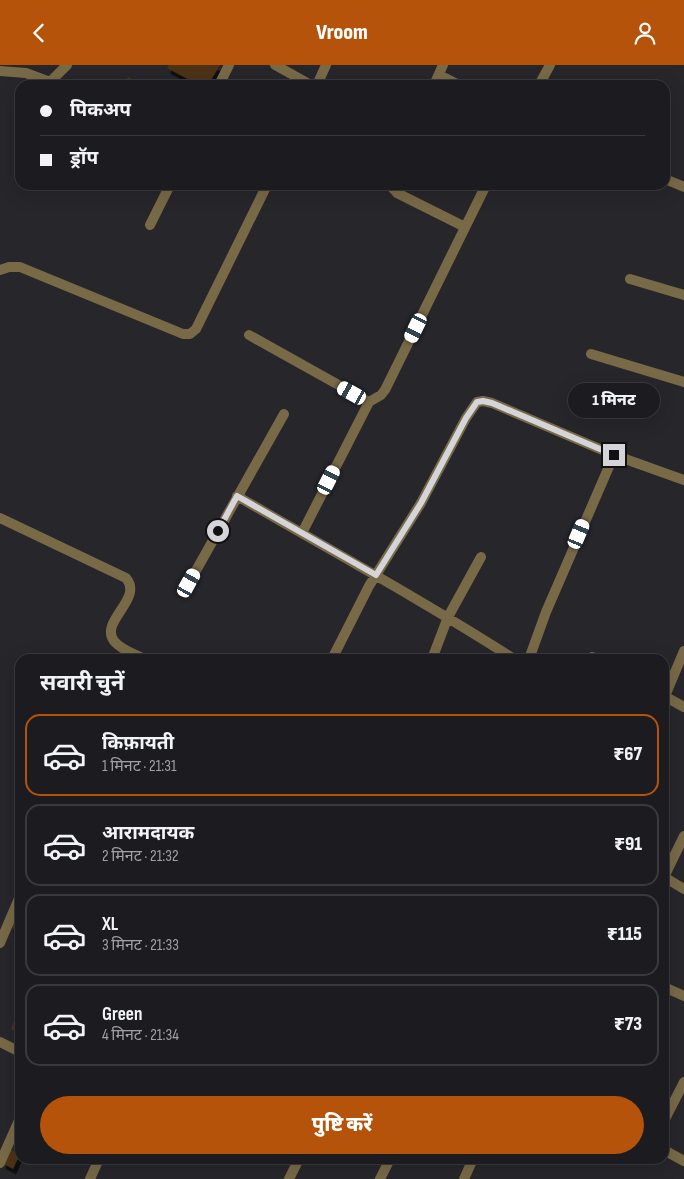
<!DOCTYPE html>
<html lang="hi">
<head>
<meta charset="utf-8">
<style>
	body { margin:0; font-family:"Sofia Sans Condensed","Noto Sans Devanagari",sans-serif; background:#252529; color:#f1f3f6; height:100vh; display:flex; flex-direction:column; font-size:19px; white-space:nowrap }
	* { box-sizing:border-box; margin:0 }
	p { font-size:16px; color:#a0a1a5 }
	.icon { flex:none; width:28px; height:28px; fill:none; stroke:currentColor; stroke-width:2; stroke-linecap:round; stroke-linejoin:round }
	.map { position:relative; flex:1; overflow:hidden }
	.side { position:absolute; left:15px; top:589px; width:654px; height:510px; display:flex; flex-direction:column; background:#1c1c20; border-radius:15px; box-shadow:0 5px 20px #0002,0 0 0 1px #3a3a3e }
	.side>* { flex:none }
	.top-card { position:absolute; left:15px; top:15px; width:655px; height:110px; border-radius:15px; box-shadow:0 5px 20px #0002,0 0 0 1px #3a3a3e; display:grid; align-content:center; height:110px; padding:0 25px; background:#1c1c20 }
	.end { position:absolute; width:22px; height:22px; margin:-11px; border:6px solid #d5d5d9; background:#111; box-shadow:0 0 0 2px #111 }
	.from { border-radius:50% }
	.bubble { position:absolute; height:35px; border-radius:18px; background:#1c1c20; box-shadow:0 5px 20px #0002,0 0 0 1px #3a3a3e; font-size:16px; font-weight:800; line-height:35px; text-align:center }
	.car { position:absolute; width:15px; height:30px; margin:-15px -8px; border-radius:6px; box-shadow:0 0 4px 1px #0007; background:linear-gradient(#fff 24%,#345 0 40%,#fff 0 76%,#345 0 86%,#fff 0) }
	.top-card b { display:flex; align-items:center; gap:18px; height:48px; font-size:19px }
	.top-card b+b { border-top:1px solid #3a3a3e }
	.top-card i { width:12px; height:12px; background:#f1f3f6 }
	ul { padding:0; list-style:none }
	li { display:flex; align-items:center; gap:15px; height:82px; margin:0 10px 8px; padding:0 15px; border:2px solid #3a3a3e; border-radius:15px }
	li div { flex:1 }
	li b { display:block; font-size:19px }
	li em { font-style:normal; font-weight:800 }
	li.selected { border-color:#b45309 }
	li>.icon { width:45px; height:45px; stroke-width:1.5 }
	h2 { padding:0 25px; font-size:22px; line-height:60px }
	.button { display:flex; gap:10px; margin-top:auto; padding:10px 25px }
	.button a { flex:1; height:58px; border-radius:30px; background:#b45309; color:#fff; font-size:20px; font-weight:800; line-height:58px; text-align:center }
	header { display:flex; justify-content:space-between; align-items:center; height:65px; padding:0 25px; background:#b45309; color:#fff; font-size:22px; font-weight:800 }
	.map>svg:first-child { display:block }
</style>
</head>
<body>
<header><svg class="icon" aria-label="back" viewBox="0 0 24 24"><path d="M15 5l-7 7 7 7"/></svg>Vroom<svg class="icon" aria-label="person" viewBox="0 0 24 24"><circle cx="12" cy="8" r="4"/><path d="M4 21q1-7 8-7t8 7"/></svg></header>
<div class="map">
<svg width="684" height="1114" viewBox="0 0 684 1114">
	<defs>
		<filter id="shadow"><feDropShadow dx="3" dy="5.5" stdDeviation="0" flood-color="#0009"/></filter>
	</defs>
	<rect width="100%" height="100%" fill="#26262b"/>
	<!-- building -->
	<path fill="#4e3116" filter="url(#shadow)" d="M169 0H220L208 20H199L167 3Z
		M128 12 142 20H124Z
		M20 839V866L10 862Z
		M16 951 20 953V969L11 964Z
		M10 1084 20 1089 13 1104 2 1098Z"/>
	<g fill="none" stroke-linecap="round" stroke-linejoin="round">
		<!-- street -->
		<path stroke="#786947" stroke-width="10" d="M275 0 311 20
			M0 6 26 8 58 20
			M439 10 459 20
			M50 17 67 0
			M219 20 229 0
			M317 20 326 0
			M434 20 443 0
			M539 20 550 0
			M665 114 684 122
			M390 120 397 128 465 162
			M150 160 170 120
			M0 205 9 202H20L183 269H190L196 264 267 120
			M630 214 684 230
			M249 270 369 337 302 468
			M591 289 684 317
			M369 337 381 330 385 325 486 120
			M237 431C330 485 424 536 514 594
			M0 453 126 513C144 534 99 556 114 576 121 585 135 589 144 594
			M189 518 284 349
			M592 592 596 594
			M332 594 369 521 421 438 466 353 477 337 483 336 492 338 614 390 684 415
			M432 594 448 552 481 492
			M529 594 546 547 614 390
			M664 631 684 642
			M665 631 684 586
			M664 812 684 771
			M664 812 684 824
			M0 878 20 831
			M664 922 684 931
			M0 977 20 987
			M664 1056 684 1017
			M664 1085 684 1096
			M0 1098 20 1053
			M90 1114 99 1094
			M289 1114 299 1094
			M380 1114 390 1094
			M464 1114 473 1094"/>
	</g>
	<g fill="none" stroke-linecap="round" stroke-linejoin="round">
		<!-- route -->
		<path stroke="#d5d5d9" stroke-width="6" d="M218 466 237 431 376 510 421 438 466 353 477 337 483 336 492 338 614 390"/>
	</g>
</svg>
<i class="end from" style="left:218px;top:466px"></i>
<i class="end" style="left:614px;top:390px"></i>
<div class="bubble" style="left:568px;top:318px;width:92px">1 मिनट</div>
<i class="car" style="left:416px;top:263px;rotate:206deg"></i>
<i class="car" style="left:352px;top:328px;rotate:299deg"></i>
<i class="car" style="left:329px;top:415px;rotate:27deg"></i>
<i class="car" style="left:579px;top:469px;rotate:23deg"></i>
<i class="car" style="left:189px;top:518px;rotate:29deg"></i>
<div class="top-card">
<b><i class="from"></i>पिकअप</b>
<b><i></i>ड्रॉप</b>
</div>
<section class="side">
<h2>सवारी चुनें</h2>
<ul>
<li class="selected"><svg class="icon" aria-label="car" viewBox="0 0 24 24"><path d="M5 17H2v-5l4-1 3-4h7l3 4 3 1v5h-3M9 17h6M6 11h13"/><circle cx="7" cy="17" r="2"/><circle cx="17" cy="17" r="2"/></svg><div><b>किफ़ायती</b><p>1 मिनट · 21:31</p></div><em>₹67</em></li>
<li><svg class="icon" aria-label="car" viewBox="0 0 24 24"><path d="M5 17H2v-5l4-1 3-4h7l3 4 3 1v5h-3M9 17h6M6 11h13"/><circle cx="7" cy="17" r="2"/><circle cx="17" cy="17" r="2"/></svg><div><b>आरामदायक</b><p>2 मिनट · 21:32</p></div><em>₹91</em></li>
<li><svg class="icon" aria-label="car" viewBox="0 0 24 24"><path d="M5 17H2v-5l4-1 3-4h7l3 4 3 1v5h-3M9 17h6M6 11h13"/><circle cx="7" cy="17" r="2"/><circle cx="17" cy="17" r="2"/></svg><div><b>XL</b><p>3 मिनट · 21:33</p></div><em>₹115</em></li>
<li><svg class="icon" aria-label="car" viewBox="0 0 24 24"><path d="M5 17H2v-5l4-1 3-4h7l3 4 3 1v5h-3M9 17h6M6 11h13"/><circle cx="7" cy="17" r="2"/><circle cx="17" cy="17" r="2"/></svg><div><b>Green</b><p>4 मिनट · 21:34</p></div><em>₹73</em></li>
</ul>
<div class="button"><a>पुष्टि करें</a></div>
</section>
</div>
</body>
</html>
